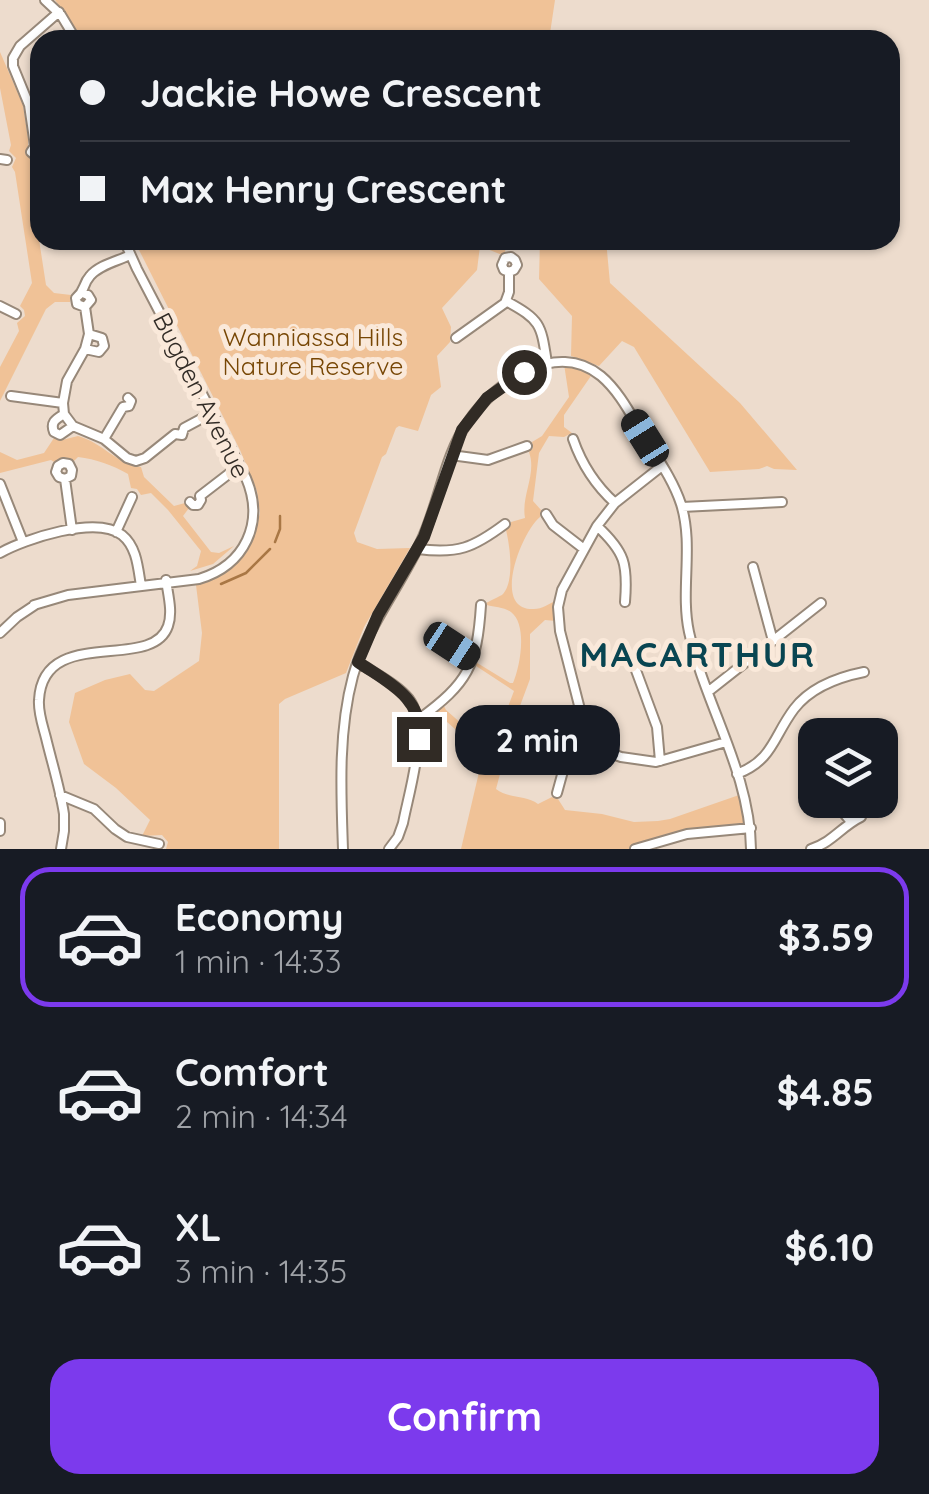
<!DOCTYPE html>
<html lang="en">
<head>
<meta charset="utf-8">
<style>
	body { margin:0; font-family:Quicksand,sans-serif; background:#242831; color:#f1f3f6; height:100vh; display:flex; flex-direction:column; font-size:38px; white-space:nowrap }
	* { box-sizing:border-box; margin:0 }
	p { font-size:32px; color:#9ea1a6 }
	.icon { flex:none; width:55px; height:55px; fill:none; stroke:currentColor; stroke-width:2; stroke-linecap:round; stroke-linejoin:round }
	.map { position:relative; height:849px; overflow:hidden }
	.details { display:flex; flex-direction:column; background:#171b24; flex:1 }
	.details>* { flex:none }
	.top-card { position:absolute; left:30px; top:30px; width:870px; height:220px; border-radius:30px; box-shadow:0 2px 8px #0004; display:grid; align-content:center; height:220px; padding:0 50px; background:#171b24 }
	.tools { position:absolute; left:798px; top:718px; display:grid; gap:20px }
	.tools a { display:grid; place-items:center; width:100px; height:100px; border-radius:20px; background:#171b24; box-shadow:0 2px 8px #0004; font-size:50px }
	.end { position:absolute; width:45px; height:45px; margin:-22px; border:12px solid #312b25; background:#fff; box-shadow:0 0 0 5px #fff }
	.from { border-radius:50% }
	.bubble { position:absolute; height:70px; border-radius:30px; background:#171b24; box-shadow:0 2px 8px #0004; font-size:32px; font-weight:700; line-height:70px; text-align:center }
	.car { position:absolute; width:30px; height:60px; margin:-30px -15px; border-radius:12px; box-shadow:0 0 8px 2px #0007; background:linear-gradient(#222 24%,#8ab4d8 0 40%,#222 0 76%,#8ab4d8 0 86%,#222 0) }
	.top-card b { display:flex; align-items:center; gap:35px; height:95px; font-size:38px }
	.top-card b+b { border-top:2px solid #363941 }
	.top-card i { width:25px; height:25px; background:#f1f3f6 }
	ul { padding:18px 0 0; list-style:none }
	li { display:flex; align-items:center; gap:30px; height:140px; margin:0 20px 15px; padding:0 30px; border:5px solid transparent; border-radius:30px }
	li div { flex:1 }
	li b { display:block; font-size:38px }
	li em { font-style:normal; font-weight:700 }
	li.selected { border-color:#7c3aed }
	li>.icon { width:90px; height:90px; stroke-width:1.5 }
	.action { display:flex; gap:20px; margin-top:auto; padding:20px 50px }
	.action a { flex:1; height:115px; border-radius:30px; background:#7c3aed; color:#fff; font-size:40px; font-weight:700; line-height:115px; text-align:center }
	.map>svg:first-child { display:block }
</style>
</head>
<body>
<div class="map">
<svg width="929" height="849" viewBox="0 0 929 849">
	<rect width="100%" height="100%" fill="#eddccd"/>
	<!-- green -->
	<path fill="#f0c297" d="M55 0H555L549 40H84Z
		M0 52 23 105 28 138V152L32 165 40 210 38 233 46 285 54 293 71 295 70 302H55L46 309 0 401V367L19 331 17 323 25 316 24 310 20 306 32 283 15 172 12 167 16 158 9 151 11 145 0 88Z
		M134 240H507L505 252 502 255 480 246 477 270 442 308 451 327 450 342 437 356 441 387 431 395 418 431 399 426 396 428 386 454 382 457 354 533 357 542 377 549 410 548 364 627 346 673 285 699 279 704V849H166L168 842 162 835 142 836 150 820 116 788 84 764 69 722 75 693 105 680 130 674 145 690 154 691 199 661 202 633 196 585 232 566 246 553 254 536 260 513 257 491 240 450Z
		M540 240H606L610 283 740 403 797 470 774 469 767 466 759 469 710 472 634 347 622 341 599 366 571 356 572 316 539 279Z
		M564 364 593 373 564 415V427L572 433 564 437 549 436 539 453 533 501 541 510 540 517C522 531 490 611 534 609 542 609 549 604 557 600L556 621 545 620 530 634V679L514 722 496 789C509 799 526 795 538 804L552 797 558 799 565 810 602 814 634 822 658 821 670 819 742 794 747 824 743 827 691 831 669 835 629 849H461L480 768 481 752 438 714 430 713 443 704 446 710 488 747 493 746 514 691 473 664 474 661 510 683H513C520 667 528 625 511 612 504 607 494 607 487 605L486 603C488 602 500 596 502 595 515 583 510 546 506 530L510 527 511 522 525 518C521 495 537 474 529 452L533 448 532 442 542 436 569 397Z
		M78 436C103 443 115 463 141 467L144 477 174 506 185 503 189 508 183 516 211 552 219 553 234 546 213 564 190 571 197 566 201 551 168 510 151 493 141 495 137 489 131 488 128 474C112 465 96 459 78 457L74 461 62 458 54 462 51 460 0 473V452L17 460 44 453 54 438 62 440Z"/>
	<g fill="none" stroke-linecap="round" stroke-linejoin="round">
		<!-- stream -->
		<path stroke="#a97745" stroke-width="2.5" d="M275 542 280 529V516
			M221 584 246 573 270 549"/>
		<defs>
			<path id="minor" d="M45 0 61 15 76 40
				M0 159 7 160
				M40 181 36 156 31 152 35 146 29 105 13 66V58L20 46 59 12
				M83 293 88 295 91 300 85 307 89 334 85 349 67 381 63 403 64 414 73 426 104 439 127 458 136 461 145 458 175 434 182 435 184 428 212 413
				M506 301C541 320 541 324 547 363
				M0 306 16 314
				M85 307 77 304 76 298C86 290 82 285 90 276 99 265 118 261 130 255
				M456 338 505 303 509 292V272L514 270 517 265 515 260 511 257 505 258 502 265 504 270 509 272
				M85 349 99 352 104 346 102 338 89 334
				M11 396 63 403
				M64 414C56 419 50 422 54 432L60 435 73 426
				M104 439 123 407 129 406 131 401 128 398
				M573 439C582 465 595 485 615 503
				M451 455 488 460 527 446
				M662 466 615 503 597 526 562 590 558 607 560 631 583 721 592 741 604 751 621 757 656 762 726 742
				M65 479 59 477 56 472 58 466 63 463 69 464 72 470 71 476 65 479 72 530
				M0 484 23 542
				M190 502 193 505H198L201 500 200 496 239 466
				M682 507 782 502
				M546 514 553 525 584 549
				M597 526C625 552 628 564 625 602
				M116 532 132 497
				M418 549C458 554 473 548 505 524
				M0 553C25 539 96 515 122 535 137 547 138 568 141 586
				M753 567 773 641
				M34 605 68 595 199 579C245 565 265 523 246 478L137 269 124 240
				M0 633 17 617 35 605
				M440 633 451 646 472 659
				M358 662C374 673 397 684 409 699 430 727 409 791 403 823L398 837 389 849
				M634 665 657 727 660 761
				M709 691 821 603
				M419 719C468 683 477 666 481 605
				M880 745 883 743
				M880 756 884 771 880 783
				M737 774C773 760 773 737 794 709 810 688 839 677 864 672
				M557 793 568 753 586 732
				M60 795 94 809 115 829 127 837 159 844
				M833 800 851 822
				M0 823V831
				M61 849 64 831V814C60 788 52 763 46 738 43 726 38 713 39 700 43 624 152 673 168 626 173 612 168 595 166 580
				M343 849C341 792 338 732 353 676 367 626 400 587 421 541 439 504 444 455 468 422 495 382 556 339 601 376 620 392 632 417 645 438 658 459 673 480 681 504 694 546 680 590 689 632 705 705 750 772 751 849
				M635 849 687 834 751 828
				M811 849C833 842 842 826 861 817L867 800"/>
		</defs>
		<!-- minor casing -->
		<use href="#minor" stroke="#978879" stroke-width="12"/>
		<!-- minor -->
		<use href="#minor" stroke="#fff" stroke-width="8"/>
	</g>
	<g fill="none" stroke-linecap="round" stroke-linejoin="round">
		<!-- route -->
		<path stroke="#312b25" stroke-width="12" d="M419 739C424 698 387 682 358 662L378 615 424 537 462 430 487 398 524 372"/>
	</g>
	<g text-anchor="middle" dominant-baseline="central" stroke-width="10" stroke-linejoin="round" paint-order="stroke">
		<!-- park labels -->
		<g font-size="25" fill="#774604" stroke="#fae9da">
			<text x="313" y="336">Wanniassa Hills<tspan x="313" dy="29">Nature Reserve</tspan></text>
		</g>
		<!-- street labels -->
		<g font-size="25" fill="#312b25" stroke="#fae9da">
			<text transform="translate(202 395) rotate(63)">Bugden Avenue</text>
		</g>
		<!-- district labels -->
		<g font-size="35" font-weight="bold" letter-spacing="2.5" fill="#094551" stroke="#fae9da">
			<text x="698" y="654">MACARTHUR</text>
		</g>
	</g>
</svg>
<div class="tools">
<a><svg class="icon" aria-label="layers" viewBox="0 0 24 24"><path d="M12 4l9 5-9 5-9-5zM3 14l9 5 9-5"/></svg></a>
</div>
<i class="end from" style="left:524px;top:372px"></i>
<i class="end" style="left:419px;top:739px"></i>
<div class="bubble" style="left:455px;top:705px;width:165px">2 min</div>
<i class="car" style="left:645px;top:438px;rotate:328deg"></i>
<i class="car" style="left:452px;top:646px;rotate:123deg"></i>
<div class="top-card">
<b><i class="from"></i>Jackie Howe Crescent</b>
<b><i></i>Max Henry Crescent</b>
</div>
</div>
<section class="details">
<ul>
<li class="selected"><svg class="icon" aria-label="car" viewBox="0 0 24 24"><path d="M5 17H2v-5l4-1 3-4h7l3 4 3 1v5h-3M9 17h6M6 11h13"/><circle cx="7" cy="17" r="2"/><circle cx="17" cy="17" r="2"/></svg><div><b>Economy</b><p>1 min · 14:33</p></div><em>$3.59</em></li>
<li><svg class="icon" aria-label="car" viewBox="0 0 24 24"><path d="M5 17H2v-5l4-1 3-4h7l3 4 3 1v5h-3M9 17h6M6 11h13"/><circle cx="7" cy="17" r="2"/><circle cx="17" cy="17" r="2"/></svg><div><b>Comfort</b><p>2 min · 14:34</p></div><em>$4.85</em></li>
<li><svg class="icon" aria-label="car" viewBox="0 0 24 24"><path d="M5 17H2v-5l4-1 3-4h7l3 4 3 1v5h-3M9 17h6M6 11h13"/><circle cx="7" cy="17" r="2"/><circle cx="17" cy="17" r="2"/></svg><div><b>XL</b><p>3 min · 14:35</p></div><em>$6.10</em></li>
</ul>
<div class="action"><a>Confirm</a></div>
</section>
</body>
</html>
